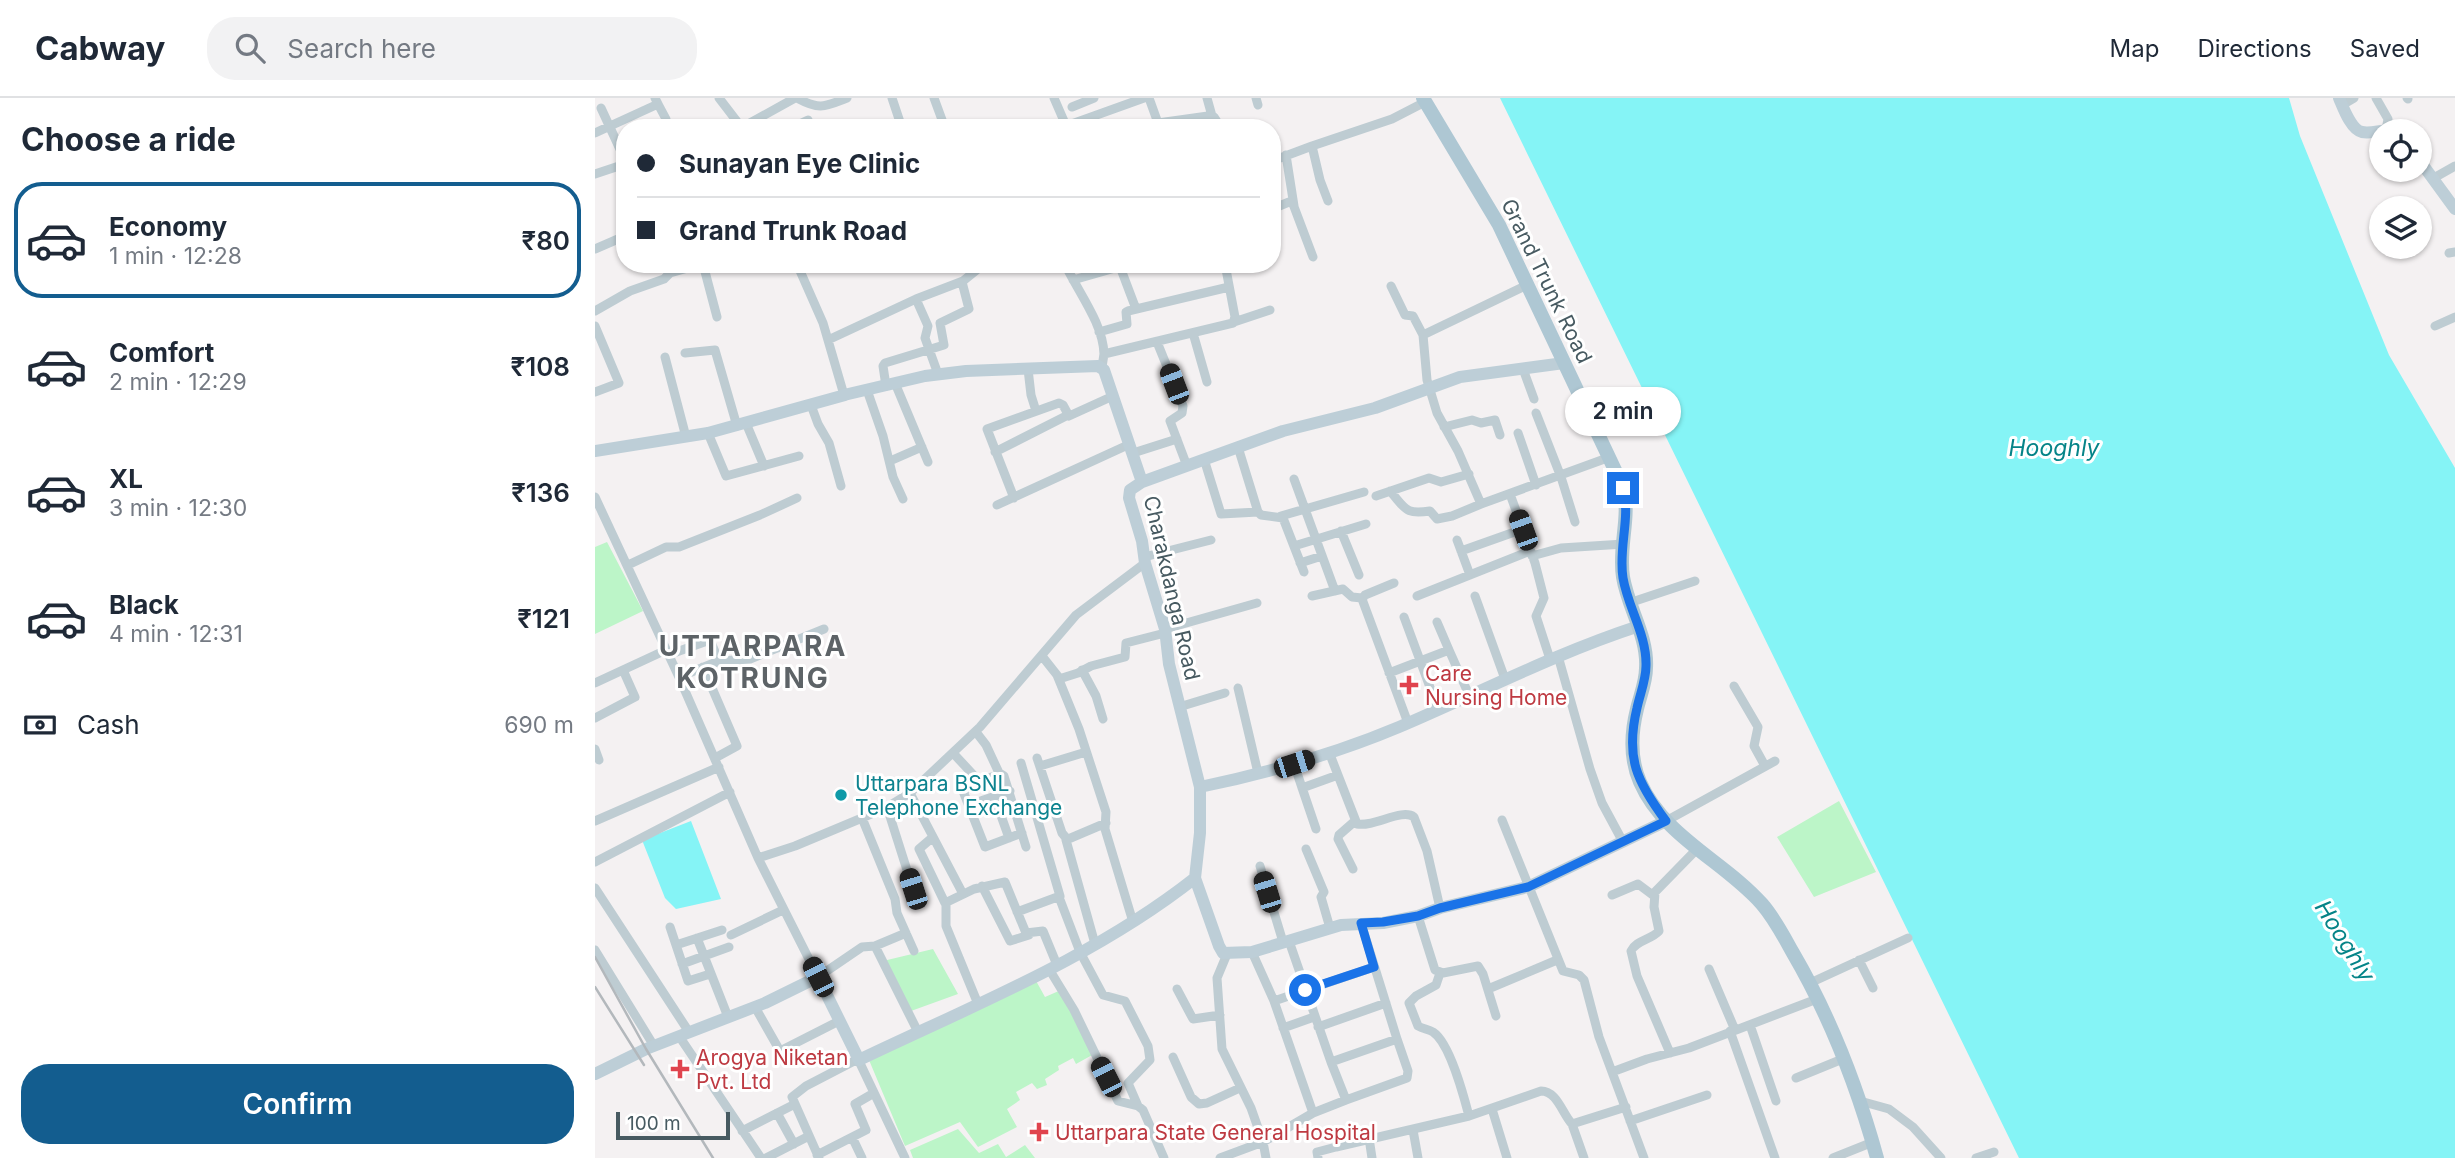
<!DOCTYPE html>
<html lang="en">
<head>
<meta charset="utf-8">
<style>
	body { margin:0; font-family:Inter,sans-serif; background:#f2f2f3; color:#1f2937; height:100vh; display:flex; flex-direction:column; font-size:26px; white-space:nowrap }
	* { box-sizing:border-box; margin:0 }
	p { font-size:23px; color:#747a83 }
	.icon { flex:none; width:38px; height:38px; fill:none; stroke:currentColor; stroke-width:2; stroke-linecap:round; stroke-linejoin:round }
	.map { position:relative; flex:1; overflow:hidden }
	.drawer { display:flex; flex-direction:column; background:#fff; width:595px }
	.drawer>* { flex:none }
	.guide { position:absolute; left:21px; top:21px; width:665px; height:154px; border-radius:28px; box-shadow:0 2px 5px #0004; display:grid; align-content:center; height:154px; padding:0 21px; background:#fff }
	.buttons { position:absolute; left:1774px; top:21px; display:grid; gap:14px }
	.buttons a { display:grid; place-items:center; width:63px; height:63px; border-radius:50%; background:#fff; box-shadow:0 2px 5px #0004; font-size:35px }
	.scale { position:absolute; left:21px; bottom:18px; width:114px; box-sizing:border-box; padding-left:7px; border:4px solid #475a61; border-top:0; font-size:19px; line-height:24px; white-space:nowrap; color:#475a61; -webkit-text-stroke:5px #fff; paint-order:stroke }
	.end { position:absolute; width:32px; height:32px; margin:-16px; border:9px solid #1a73e8; background:#fff; box-shadow:0 0 0 4px #fff }
	.from { border-radius:50% }
	.bubble { position:absolute; height:49px; border-radius:24px; background:#fff; box-shadow:0 2px 5px #0004; font-size:23px; font-weight:600; line-height:49px; text-align:center }
	.car { position:absolute; width:21px; height:42px; margin:-21px -10px; border-radius:9px; box-shadow:0 0 5px 2px #0007; background:linear-gradient(#222 24%,#8ab4d8 0 40%,#222 0 76%,#8ab4d8 0 86%,#222 0) }
	.guide b { display:flex; align-items:center; gap:24px; height:66px; font-size:26px }
	.guide b+b { border-top:2px solid #e0e1e3 }
	.guide i { width:18px; height:18px; background:#1f2937 }
	ul { padding:0; list-style:none }
	li { display:flex; align-items:center; gap:21px; height:116px; margin:0 14px 10px; padding:0 7px; border:4px solid transparent; border-radius:28px }
	li div { flex:1 }
	li b { display:block; font-size:26px }
	li em { font-style:normal; font-weight:600 }
	li.on { border-color:#135d8f }
	li>.icon { width:63px; height:63px; stroke-width:1.5 }
	h2 { padding:0 21px; font-size:32px; line-height:84px }
	.pay { display:flex; align-items:center; gap:18px; height:77px; padding:0 21px; font-size:26px }
	.pay p { margin-inline-start:auto }
	.primary-button { display:flex; gap:14px; margin-top:auto; padding:14px 21px }
	.primary-button a { flex:1; height:80px; border-radius:28px; background:#135d8f; color:#fff; font-size:28px; font-weight:600; line-height:80px; text-align:center }
	header { display:flex; align-items:center; gap:42px; box-sizing:border-box; height:98px; padding:0 35px; background:#fff; border-bottom:2px solid #e0e1e3 }
	header strong { font-size:33px }
	nav { display:flex; gap:38px; margin-inline-start:auto; font-size:24px }
	.search { width:490px; height:63px; background:#f2f2f3; display:flex; align-items:center; gap:18px; box-sizing:border-box; padding:0 24px; border-radius:28px; color:#747a83; font-size:26px }
	main { display:flex; flex:1; min-height:0 }
	.map>svg:first-child { display:block }
</style>
</head>
<body>
<header>
<strong>Cabway</strong>
<div class="search"><svg class="icon" aria-label="search" viewBox="0 0 24 24"><circle cx="10" cy="10" r="6"/><path d="M15 15l6 6"/></svg>Search here</div>
<nav><a>Map</a><a>Directions</a><a>Saved</a></nav>
</header>
<main>
<section class="drawer">
<h2>Choose a ride</h2>
<ul>
<li class="on"><svg class="icon" aria-label="car" viewBox="0 0 24 24"><path d="M5 17H2v-5l4-1 3-4h7l3 4 3 1v5h-3M9 17h6M6 11h13"/><circle cx="7" cy="17" r="2"/><circle cx="17" cy="17" r="2"/></svg><div><b>Economy</b><p>1 min · 12:28</p></div><em>₹80</em></li>
<li><svg class="icon" aria-label="car" viewBox="0 0 24 24"><path d="M5 17H2v-5l4-1 3-4h7l3 4 3 1v5h-3M9 17h6M6 11h13"/><circle cx="7" cy="17" r="2"/><circle cx="17" cy="17" r="2"/></svg><div><b>Comfort</b><p>2 min · 12:29</p></div><em>₹108</em></li>
<li><svg class="icon" aria-label="car" viewBox="0 0 24 24"><path d="M5 17H2v-5l4-1 3-4h7l3 4 3 1v5h-3M9 17h6M6 11h13"/><circle cx="7" cy="17" r="2"/><circle cx="17" cy="17" r="2"/></svg><div><b>XL</b><p>3 min · 12:30</p></div><em>₹136</em></li>
<li><svg class="icon" aria-label="car" viewBox="0 0 24 24"><path d="M5 17H2v-5l4-1 3-4h7l3 4 3 1v5h-3M9 17h6M6 11h13"/><circle cx="7" cy="17" r="2"/><circle cx="17" cy="17" r="2"/></svg><div><b>Black</b><p>4 min · 12:31</p></div><em>₹121</em></li>
</ul>
<div class="pay"><svg class="icon" aria-label="cash" viewBox="0 0 24 24"><path d="M3 7h18v10H3z"/><circle cx="12" cy="12" r="2"/></svg>Cash<p>690 m</p></div>
<div class="primary-button"><a>Confirm</a></div>
</section>
<div class="map">
<svg width="1860" height="1060" viewBox="0 0 1860 1060">
	<rect width="100%" height="100%" fill="#f4f1f2"/>
	<!-- green -->
	<path fill="#bcf5c8" d="M12 444 48 513 0 536V449Z
		M1244 703 1281 774 1219 799 1182 739Z
		M338 851 363 896 316 913 288 863Z
		M440 881 450 899 466 892 499 956 481 966 478 960 463 968 464 972 450 981 452 987 442 991 437 985 421 994 425 1002 412 1011 422 1029 383 1049 365 1024 310 1048 274 962Z
		M363 1031 384 1055 403 1046 411 1059 430 1047 440 1060H318L315 1052Z"/>
	<!-- water -->
	<path fill="#85f4f6" d="M905 0H1694L1705 38 1794 257 1860 370V1060H1424Z
		M96 723 126 801 81 811 70 800 47 742Z"/>
	<g fill="none" stroke-linecap="round" stroke-linejoin="round">
		<!-- street -->
		<path stroke="#beccd2" stroke-width="9" d="M124 0 147 30
			M202 0C224 12 229 9 252 0
			M297 0 307 30
			M339 0 350 30
			M459 0 472 30
			M554 0 563 25
			M612 0 617 18
			M661 0 663 7
			M1781 0 1793 21 1791 32
			M1812 0 1813 1
			M63 6 71 21
			M1747 7 1759 0
			M477 9 499 0
			M6 10 30 62
			M471 28 549 0
			M146 30 200 0
			M196 30 213 22 217 30
			M555 30 563 25 613 18 619 19 626 30
			M0 35 63 6 60 0
			M691 57 699 108
			M677 63 717 48
			M0 76 30 66
			M1837 81 1860 68
			M733 103 725 82 717 48 797 21 830 4
			M677 111 694 104 698 106 718 159
			M0 151 30 138
			M1854 155 1860 154
			M108 166 122 219
			M202 166 228 225 249 297
			M470 166C483 194 508 225 509 256
			M524 166 541 211
			M543 166 546 168 551 166
			M478 182 534 166
			M932 187 828 237 832 282 842 315 863 353 886 406 1015 359
			M796 188 810 217 818 218 828 237
			M321 201 333 228 330 240 343 276
			M0 213 35 193 69 181 75 175 107 166
			M639 224 675 212
			M0 228 24 285 0 294
			M1840 228 1860 219
			M504 234 532 226 531 214 533 213 634 189
			M598 235 612 284
			M233 242 321 201 368 183 389 166
			M562 244 588 308 587 315 575 323 592 368
			M90 255 120 252 142 328
			M70 259 91 339
			M507 269 509 256 638 225 640 219 630 166
			M433 271 436 297 441 313
			M928 271 939 301
			M300 285 333 364
			M291 288 288 268 290 265 349 247 345 225 374 211 367 184
			M272 292 288 338 298 379 308 401
			M216 307 223 326 234 345 246 388
			M941 315 966 379 980 424
			M151 325 169 368
			M849 329 877 322 886 325 900 322 905 337
			M113 335 131 378 204 358
			M923 335 941 387
			M643 349 663 414 666 417 688 420 709 474
			M400 354 473 317
			M538 355 582 341
			M609 361 626 416 663 414
			M295 363 327 349
			M699 381 740 493
			M795 393C811 411 810 417 835 413L842 421 857 418 886 406
			M915 396 940 465 949 500 941 518 955 561
			M781 398 834 380 846 384 874 376
			M0 399 84 579 163 760 223 879 267 849 280 848 323 934
			M419 400 392 331 464 305 468 307 474 318 518 298
			M402 407 535 346
			M686 418 769 394
			M746 433 764 477
			M862 442 875 477
			M699 448 771 426
			M866 453 928 431
			M937 458 966 450 1029 446
			M549 459 616 442
			M705 465 727 458
			M33 467 71 449H84L165 417 202 400
			M799 485 770 497 767 501 813 625
			M717 498 748 491 757 499 767 500
			M822 498 935 453
			M880 498 910 581
			M1034 505 1100 483
			M809 519 843 611
			M570 531 662 505
			M854 552 874 597
			M73 557 115 542 124 563 155 561 229 531
			M447 558 462 577 484 631 511 714 510 731 538 824
			M963 558 995 671 1007 705 1028 744
			M108 569 142 648 120 660
			M487 572 501 598 508 621
			M794 575 854 552 842 524
			M84 579 124 563
			M464 581 483 575 496 568 530 559 531 545 570 535
			M0 585 71 552
			M1139 588 1163 629 1159 648 1170 668
			M643 590 663 675
			M584 609 630 595
			M0 620 40 599 28 572
			M381 634 391 647 405 677
			M0 651 4 662
			M734 654 762 726C780 729 807 710 819 719L832 753 845 810
			M358 655 384 683 406 676 409 678 431 749
			M442 660 467 735 472 741
			M699 666 721 731
			M445 668 491 654
			M384 683 368 693 390 749 427 735
			M707 690 743 677
			M315 695 368 796
			M399 698 414 740
			M374 707 415 693
			M292 709 318 791
			M267 720 300 801 302 815 319 853
			M907 722 968 873 984 877 989 882 1004 939 1049 1060
			M0 723 124 669
			M1071 723 1180 663
			M338 739 324 751 350 805 379 791 410 784 431 835 448 833 462 867
			M711 751 729 794 726 799 735 830
			M163 760 200 748 267 720 292 709 315 695 385 629 481 517 550 465
			M0 764 135 694
			M665 768 688 844
			M758 771 743 741 744 737 760 723
			M387 788 415 843 434 837
			M0 790 94 934
			M1017 797 1043 786 1059 798
			M464 799 485 854 508 897 530 903 553 948 555 962 533 985 543 1008
			M351 805V828L383 906
			M422 814 465 798 426 665
			M823 818 840 872 848 875 883 868 888 876 901 918
			M75 829 93 883 115 876
			M136 837 188 812
			M102 840 133 919
			M694 843 736 964
			M500 846 471 742 511 725
			M81 847 127 832
			M280 848 311 835
			M0 852 59 948
			M657 854 679 903 718 1015
			M632 856 622 880 627 951 656 1010 668 1044 718 1015 751 1002 736 964 802 941 766 825
			M1264 862 1278 890
			M87 866 134 849
			M454 871 479 912 523 1003 543 1008 548 1012 569 1060
			M1114 871 1140 932
			M845 875 841 887 821 898 814 905 823 928C828 931 833 931 838 934 855 945 869 999 874 1018
			M1215 885 1313 840
			M582 891 598 921 625 917
			M893 891 962 862
			M679 903 779 869
			M160 909 185 953 244 923
			M1155 927 1181 1003
			M723 929 791 905
			M688 930 719 919
			M1135 933 1180 1060
			M84 938 166 1060
			M1075 955 1042 878 1036 853C1041 842 1056 842 1064 833L1059 809 1060 794 1102 751
			M578 959 596 999 604 1006 612 1005 645 990
			M1017 974 1052 961 1094 950 1222 901
			M1201 980 1250 960
			M751 1002 812 980 813 973 802 941
			M1265 1003 1294 1011 1318 1029 1346 1060
			M897 1011 912 1060
			M182 1015 199 1046
			M1035 1023 1112 997
			M977 1026 989 1060
			M818 1032 823 1060
			M147 1033 200 1006
			M257 1039 267 1060
			M774 1040 777 1060
			M222 1057 271 1032 260 1006 279 995
			M171 1060 214 1038
			M224 1060 197 999 211 988 263 961 310 1060
			M625 1060 668 1044 671 1060
			M723 1060 722 1054 741 1049 874 1018 946 993C962 993 967 1015 977 1026L1031 1009
			M1238 1060 1278 1044
			M1381 1060 1399 1054"/>
		<!-- secondary -->
		<path stroke="#bdced7" stroke-width="12" d="M1744 0C1748 9 1756 32 1767 34 1777 36 1788 31 1798 33
			M1825 63 1860 111
			M249 297 330 278 371 273 503 268 509 272 547 384 535 392 534 400 547 443 550 465 570 531 574 566 605 689V735L600 780 624 848 628 855 657 854 746 827 788 825 823 818 845 810 933 789 1071 723
			M0 353 113 335 250 297
			M547 384 688 333 780 310 865 279 969 265
			M605 689C672 675 740 656 804 629 884 595 961 555 1044 528
			M0 976 51 951 170 905 223 879 264 962C379 907 500 859 600 780"/>
		<!-- primary -->
		<path stroke="#aec7d3" stroke-width="14" d="M828 0 904 127 1028 389C1036 419 1023 449 1028 479 1033 510 1053 538 1051 570 1051 584 1045 598 1042 611 1036 635 1035 661 1045 684 1069 739 1129 763 1167 806 1180 821 1189 839 1198 855 1236 920 1262 988 1282 1060"/>
		<!-- rail -->
		<path stroke="#b3b8bc" stroke-width="2.5" d="M0 859 51 951 118 1060
			M0 889 49 967"/>
	</g>
	<g fill="none" stroke-linecap="round" stroke-linejoin="round">
		<!-- route -->
		<path stroke="#1a73e8" stroke-width="9" d="M710 892 779 869 766 825 788 824 823 818 845 810 933 789 1071 723C1042 684 1030 660 1042 610 1045 596 1051 582 1051 568 1052 537 1033 510 1028 480 1023 450 1036 420 1028 390"/>
	</g>
	<!-- markers -->
	<g fill="#e0444e" stroke="#fff" stroke-width="2.5">
		<path d="M810.5 576.5h7v7h7v7h-7v7h-7v-7h-7v-7h7z"/>
		<path d="M81.5 960.5h7v7h7v7h-7v7h-7v-7h-7v-7h7z"/>
		<path d="M440.5 1023.5h7v7h7v7h-7v7h-7v-7h-7v-7h7z"/>
	</g>
	<circle fill="#0f9aa8" stroke="#fff" stroke-width="2.5" cx="246" cy="697" r="7"/>
	<g text-anchor="middle" dominant-baseline="central" stroke-width="6" stroke-linejoin="round" paint-order="stroke">
		<!-- street labels -->
		<g font-size="21" fill="#475a61" stroke="#fff">
			<text transform="translate(952 183) rotate(64)">Grand Trunk Road</text>
			<text transform="translate(577 490) rotate(77)">Charakdanga Road</text>
		</g>
		<!-- health labels -->
		<g font-size="21" fill="#be3a42" stroke="#fff" text-anchor="start">
			<text x="830" y="575">Care<tspan x="830" dy="24">Nursing Home</tspan></text>
			<text x="101" y="959">Arogya Niketan<tspan x="101" dy="24">Pvt. Ltd</tspan></text>
			<text x="460" y="1034">Uttarpara State General Hospital</text>
		</g>
		<!-- culture labels -->
		<g font-size="21" fill="#0d838f" stroke="#fff" text-anchor="start">
			<text x="260" y="685">Uttarpara BSNL<tspan x="260" dy="24">Telephone Exchange</tspan></text>
		</g>
		<!-- water labels -->
		<g font-size="23" font-style="italic" fill="#058488" stroke="#fff">
			<text x="1459" y="350">Hooghly</text>
			<text transform="translate(1750 843) rotate(58)">Hooghly</text>
		</g>
		<!-- district labels -->
		<g font-size="28" font-weight="bold" letter-spacing="2" fill="#5d6367" stroke="#fff">
			<text x="158" y="548">UTTARPARA<tspan x="158" dy="32">KOTRUNG</tspan></text>
		</g>
	</g>
</svg>
<div class="buttons">
<a><svg class="icon" aria-label="locate" viewBox="0 0 24 24"><circle cx="12" cy="12" r="6"/><path d="M12 2v4M12 18v4M2 12h4M18 12h4"/></svg></a>
<a><svg class="icon" aria-label="layers" viewBox="0 0 24 24"><path d="M12 4l9 5-9 5-9-5zM3 14l9 5 9-5"/></svg></a>
</div>
<div class="scale">100 m</div>
<i class="end from" style="left:710px;top:892px"></i>
<i class="end" style="left:1028px;top:390px"></i>
<div class="bubble" style="left:970px;top:289px;width:116px">2 min</div>
<i class="car" style="left:579px;top:286px;rotate:339deg"></i>
<i class="car" style="left:928px;top:432px;rotate:340deg"></i>
<i class="car" style="left:699px;top:666px;rotate:72deg"></i>
<i class="car" style="left:318px;top:791px;rotate:342deg"></i>
<i class="car" style="left:672px;top:794px;rotate:343deg"></i>
<i class="car" style="left:223px;top:879px;rotate:333deg"></i>
<i class="car" style="left:511px;top:979px;rotate:333deg"></i>
<div class="guide">
<b><i class="from"></i>Sunayan Eye Clinic</b>
<b><i></i>Grand Trunk Road</b>
</div>
</div>
</main>
</body>
</html>
